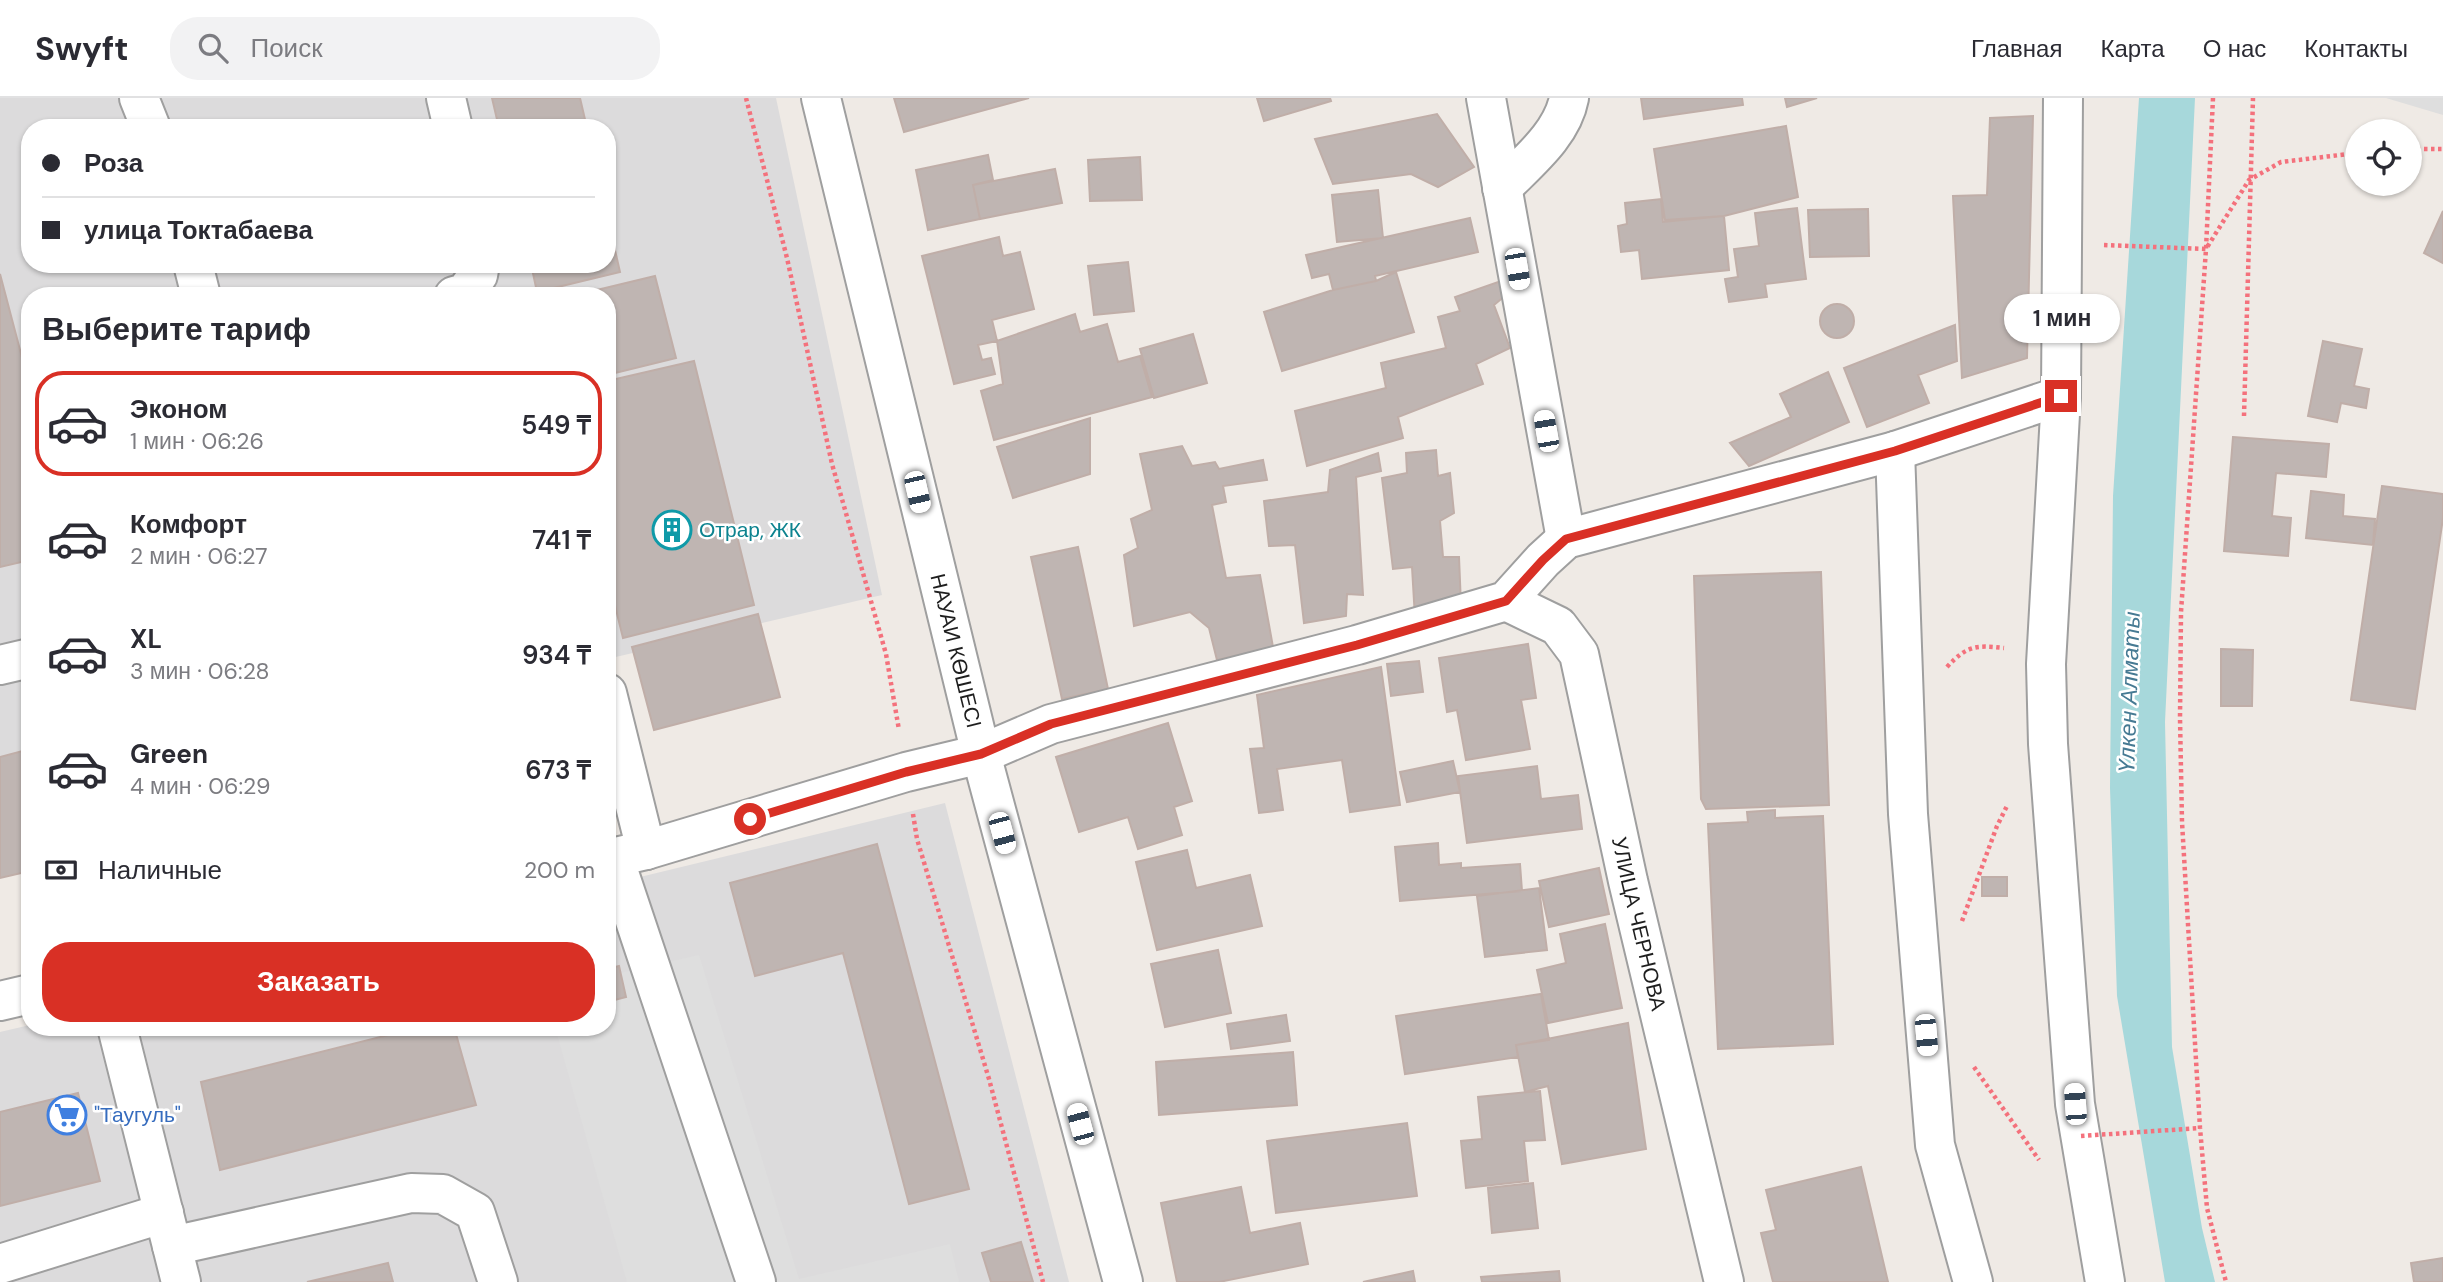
<!DOCTYPE html>
<html lang="ru">
<head>
<meta charset="utf-8">
<style>
	body { margin:0; font-family:"DM Sans",sans-serif; background:#f2f2f3; color:#2b2b33; height:100vh; display:flex; flex-direction:column; font-size:26px; white-space:nowrap }
	* { box-sizing:border-box; margin:0 }
	p { font-size:23px; color:#7c7c81 }
	.icon { flex:none; width:38px; height:38px; fill:none; stroke:currentColor; stroke-width:2; stroke-linecap:round; stroke-linejoin:round }
	.map { position:relative; flex:1; overflow:hidden }
	.details { position:absolute; left:21px; top:189px; width:595px; height:749px; display:flex; flex-direction:column; background:#fff; border-radius:28px; box-shadow:0 2px 5px #0004 }
	.details>* { flex:none }
	.banner { position:absolute; left:21px; top:21px; width:595px; height:154px; border-radius:28px; box-shadow:0 2px 5px #0004; display:grid; align-content:center; height:154px; padding:0 21px; background:#fff }
	.buttons { position:absolute; left:2345px; top:21px; display:grid; gap:14px }
	.buttons a { display:grid; place-items:center; width:77px; height:77px; border-radius:50%; background:#fff; box-shadow:0 2px 5px #0004; font-size:35px }
	.end { position:absolute; width:32px; height:32px; margin:-16px; border:9px solid #d93025; background:#fff; box-shadow:0 0 0 4px #fff }
	.from { border-radius:50% }
	.bubble { position:absolute; height:49px; border-radius:24px; background:#fff; box-shadow:0 2px 5px #0004; font-size:23px; font-weight:600; line-height:49px; text-align:center }
	.car { position:absolute; width:21px; height:42px; margin:-21px -10px; border-radius:9px; box-shadow:0 0 5px 2px #0007; background:linear-gradient(#fff 24%,#345 0 40%,#fff 0 76%,#345 0 86%,#fff 0) }
	.banner b { display:flex; align-items:center; gap:24px; height:66px; font-size:26px }
	.banner b+b { border-top:2px solid #e1e1e2 }
	.banner i { width:18px; height:18px; background:#2b2b33 }
	ul { padding:0; list-style:none }
	li { display:flex; align-items:center; gap:21px; height:105px; margin:0 14px 10px; padding:0 7px; border:4px solid transparent; border-radius:28px }
	li div { flex:1 }
	li b { display:block; font-size:26px }
	li em { font-style:normal; font-weight:600 }
	li.active { border-color:#d93025 }
	li>.icon { width:63px; height:63px; stroke-width:1.5 }
	h2 { padding:0 21px; font-size:32px; line-height:84px }
	.pay { display:flex; align-items:center; gap:18px; height:77px; padding:0 21px; font-size:26px }
	.pay p { margin-inline-start:auto }
	.action { display:flex; gap:14px; margin-top:auto; padding:14px 21px }
	.action a { flex:1; height:80px; border-radius:28px; background:#d93025; color:#fff; font-size:28px; font-weight:600; line-height:80px; text-align:center }
	header { display:flex; align-items:center; gap:42px; box-sizing:border-box; height:98px; padding:0 35px; background:#fff; border-bottom:2px solid #e1e1e2 }
	header strong { font-size:33px }
	nav { display:flex; gap:38px; margin-inline-start:auto; font-size:24px }
	.search { width:490px; height:63px; background:#f2f2f3; display:flex; align-items:center; gap:18px; box-sizing:border-box; padding:0 24px; border-radius:28px; color:#7c7c81; font-size:26px }
	.map>svg:first-child { display:block }
</style>
</head>
<body>
<header>
<strong>Swyft</strong>
<div class="search"><svg class="icon" aria-label="search" viewBox="0 0 24 24"><circle cx="10" cy="10" r="6"/><path d="M15 15l6 6"/></svg>Поиск</div>
<nav><a>Главная</a><a>Карта</a><a>О нас</a><a>Контакты</a></nav>
</header>
<div class="map">
<svg width="2443" height="1184" viewBox="0 0 2443 1184">
	<rect width="100%" height="100%" fill="#efeae5"/>
	<!-- residential -->
	<path fill="#dcdbdc" fill-rule="evenodd" d="M0 0H776L882 497 607 561V198H30V696L0 703ZM30 30H607V166H30Z
		M945 705 1069 1184H0V934L30 927V929H607V787Z"/>
	<!-- parking -->
	<path fill="#dedede" d="M2386 0H2443V17Z
		M699 857 799 1181 950 1146 959 1184H627L555 929H607V878Z"/>
	<!-- water -->
	<path fill="#a7d8db" d="M2139 0H2195L2165 624 2172 949 2202 1130 2215 1184H2165L2117 898 2110 690 2113 398Z"/>
	<!-- building -->
	<path fill="#bfb5b2" stroke="#c0aea8" stroke-width="2" d="M492 0H580L587 30H499Z
		M894 0H1029L904 34Z
		M1257 0H1330L1331 3 1264 23Z
		M1641 0H1742L1743 7 1644 21Z
		M1785 0H1817L1787 9Z
		M1437 16 1474 69 1438 89 1411 76 1333 86 1315 41Z
		M2033 18 2027 260 1962 280 1953 98 1987 97 1990 20Z
		M1786 28 1798 99 1724 118 1665 122 1654 51Z
		M988 57 993 82 973 87 980 121 928 132 916 72Z
		M1140 59 1142 102 1090 103 1088 62Z
		M1055 71 1062 105 980 121 973 87Z
		M1378 92 1383 140 1337 144 1332 97Z
		M1661 101 1663 124 1724 118 1729 172 1642 181 1639 152 1621 154 1618 128 1627 126 1625 105Z
		M1797 110 1806 181 1765 186 1767 199 1729 204 1725 181 1738 179 1734 151 1759 148 1755 115Z
		M1868 111 1869 158 1810 159 1808 112Z
		M2443 113V165L2424 155Z
		M607 117 620 174 537 194 531 166H607Z
		M1470 120 1478 154 1375 178 1376 183 1333 192 1329 176 1312 180 1306 157Z
		M999 139 1003 158 1020 154 1034 211 992 222 997 243 978 247 982 262 991 260 995 276 954 286 922 158Z
		M1128 164 1134 213 1094 217 1088 168Z
		M1396 174 1414 234 1282 273 1264 214 1333 192 1376 183Z
		M0 176 30 290V462L0 469Z
		M655 178 676 260 607 277V198H572Z
		M1501 183 1506 197 1494 207 1510 250 1476 266 1483 286 1398 319 1403 340 1307 368 1295 313 1386 290 1381 265 1446 250 1438 219 1460 213 1455 199Z
		M1820 223a17 17 0 1 1 34 0a17 17 0 1 1-34 0Z
		M1075 216 1080 234 1107 226 1118 264 1140 258 1152 299 994 342 981 293 1003 286 997 243Z
		M1955 227 1957 263 1918 277 1929 305 1867 329 1844 270Z
		M1193 236 1207 285 1154 300 1140 251Z
		M2323 243 2362 251 2354 288 2369 291 2366 310 2341 305 2337 324 2308 318Z
		M694 263 754 507 623 540 607 475V283Z
		M1828 274 1849 324 1749 368 1730 345 1791 319 1780 296Z
		M1090 320V376L1013 400 997 349Z
		M2233 339 2329 346 2326 379 2276 375 2272 418 2291 420 2288 458 2224 453Z
		M1182 348 1192 368 1215 364 1219 371 1263 362 1267 382 1223 388 1226 404 1212 407 1226 480 1260 477 1273 549 1217 562 1209 530 1190 514 1134 528 1124 457 1138 450 1131 421 1152 412 1140 356Z
		M1436 352 1438 378 1450 375 1454 415 1440 423 1443 459H1459L1461 507 1415 520 1412 469 1393 471 1382 380 1407 375 1406 355Z
		M1378 355 1381 373 1356 379 1363 497 1347 496 1346 518 1304 525 1295 447 1269 448 1264 403 1328 394 1330 372Z
		M2382 388 2443 396V420L2415 611 2351 602Z
		M2311 393 2344 397 2343 418 2375 421 2373 447 2306 440Z
		M1078 449 1108 591 1062 601 1031 459Z
		M1821 474 1829 707 1706 711 1701 701 1694 478Z
		M758 516 780 599 654 632 632 549Z
		M1528 546 1536 600 1521 602 1530 651 1466 662 1457 612 1447 614 1439 560Z
		M2221 551 2253 552 2252 608H2221Z
		M1419 563 1423 594 1391 598 1387 566Z
		M1381 569 1400 707 1350 714 1342 662 1277 671 1283 712 1259 715 1250 651 1264 650 1257 597Z
		M1168 625 1192 703 1174 709 1182 737 1138 751 1128 719 1079 734 1056 659Z
		M30 651V773L0 780V659Z
		M1453 663 1460 694 1407 704 1400 674Z
		M1537 668 1541 701 1578 697 1582 731 1467 745 1458 678Z
		M1775 712V720L1823 718 1833 946 1718 951 1708 726 1748 724 1747 714Z
		M1438 745 1439 767 1461 765V770L1520 766 1522 793 1400 803 1395 749Z
		M877 746 969 1091 909 1106 843 855 755 878 730 785Z
		M1187 752 1196 790 1250 777 1262 828 1157 852 1136 764Z
		M1599 770 1609 816 1549 829 1539 783Z
		M1982 779H2007V798H1982Z
		M1539 790 1547 852 1485 859 1477 798Z
		M1605 826 1622 910 1548 925 1537 872 1566 865 1560 836Z
		M1218 852 1231 915 1165 929 1151 866Z
		M619 868 626 899 607 904V871Z
		M1541 896 1549 942 1516 947 1518 959 1405 976 1396 918Z
		M1286 917 1290 943 1231 951 1227 926Z
		M1628 925 1646 1051 1562 1066 1548 988 1525 994 1516 947Z
		M420 929H454L476 1007 220 1072 201 984Z
		M1293 954 1297 1007 1159 1017 1156 964Z
		M1540 993 1545 1042 1524 1043 1528 1083 1466 1090 1461 1043 1482 1041 1478 999Z
		M78 995 100 1083 0 1108V1014Z
		M1407 1025 1417 1098 1276 1115 1267 1043Z
		M1861 1069 1888 1184H1773L1761 1135 1776 1132 1766 1092Z
		M1533 1085 1538 1130 1492 1135 1488 1090Z
		M1241 1089 1250 1135 1300 1125 1308 1166 1219 1184H1177L1161 1105Z
		M1021 1144 1033 1184H991L982 1155Z
		M2443 1160V1184H2414L2411 1165Z
		M388 1165 393 1184H307Z
		M1413 1173 1415 1184H1363Z
		M1559 1173 1560 1184H1482L1481 1179Z"/>
	<g fill="none" stroke-linecap="round" stroke-linejoin="round">
		<defs>
			<g id="minor">
				<path d="M139 0 151 30"/>
				<path d="M446 0 453 30"/>
				<path id="s1" d="M821 0 981 656 1123 1184"/>
				<path d="M1486 0 1566 441"/>
				<path d="M2063 0 2061 298 2046 566 2048 646 2075 1006 2105 1184"/>
				<path d="M1502 90C1527 64 1562 37 1569 0"/>
				<path d="M193 166 201 198"/>
				<path d="M454 198 465 195 478 177 480 166"/>
				<path d="M1895 353 1908 716 1935 1047 1973 1184"/>
				<path id="s2" d="M1506 503 1558 528 1579 556 1628 783 1724 1184"/>
				<path d="M0 567 30 560"/>
				<path d="M607 595 646 752"/>
				<path d="M614 760 756 1184"/>
				<path d="M607 761 646 752 906 674 981 656 1051 626 1357 547 1506 503 1543 462 1566 441 1895 353 2061 298"/>
				<path d="M0 903 30 896"/>
				<path d="M117 929 181 1184"/>
				<path d="M172 1148 411 1095 443 1096 475 1114 498 1184"/>
				<path d="M0 1166 164 1115"/>
			</g>
		</defs>
		<!-- minor casing -->
		<use href="#minor" stroke="#9f9f9f" stroke-width="42"/>
		<!-- path -->
		<path stroke="#f4717c" stroke-width="4.5" stroke-dasharray="3.5 3.5" stroke-linecap="butt" d="M746 0 787 160 832 366 886 556 899 632
			M2213 0 2206 151 2181 514 2180 620 2182 724 2200 1030 2207 1110 2226 1184
			M2410 51H2443
			M2104 147 2206 151 2249 82 2281 64 2357 55
			M2244 318 2253 0
			M1947 569C1967 547 1977 547 2004 550
			M913 716 917 741 989 981 1043 1184
			M1962 823 1997 728 2007 708
			M1974 969 2039 1062"/>
		<!-- minor -->
		<use href="#minor" stroke="#fff" stroke-width="38"/>
		<!-- path-bridge -->
		<path stroke="#f4717c" stroke-width="4.5" stroke-dasharray="3.5 3.5" stroke-linecap="butt" d="M2081 1038 2200 1030"/>
	</g>
	<g fill="none" stroke-linecap="round" stroke-linejoin="round">
		<!-- route -->
		<path stroke="#d93025" stroke-width="9" d="M750 721 906 674 981 656 1051 626 1357 547 1506 503 1543 462 1566 441 1895 353 2061 298"/>
	</g>
	<!-- icons -->
	<defs>
		<symbol id="building-ring" viewBox="-11 -11 22 22"><circle r="9.5" fill="#fff" stroke="#0f9aa8" stroke-width="1.5"/><path d="M-4-6H4V6H1V3H-1V6H-4ZM-2.5-4.3h1.7v1.8h-1.7ZM.8-4.3h1.7v1.8H.8ZM-2.5-1h1.7V.8h-1.7ZM.8-1h1.7V.8H.8Z" fill="#0f9aa8"/></symbol>
		<symbol id="supermarket-ring" viewBox="-11 -11 22 22"><circle r="9.5" fill="#fff" stroke="#3f7fe0" stroke-width="1.5"/><path d="M-6-5.5h2.5l.6 2H6L4.5 2H-2.5L-4.4-4H-6ZM-1.5 3.2a1.3 1.3 0 1 0 .1 0ZM3 3.2a1.3 1.3 0 1 0 .1 0Z" fill="#3f7fe0"/></symbol>
	</defs>
	<g fill-rule="evenodd">
		<use href="#building-ring" x="650" y="410" width="44" height="44"/>
		<use href="#supermarket-ring" x="45" y="995" width="44" height="44"/>
	</g>
	<g text-anchor="middle" dominant-baseline="central" stroke-width="5" stroke-linejoin="round" paint-order="stroke">
		<!-- culture labels -->
		<g font-size="21" fill="#0d838f" stroke="#fff" text-anchor="start">
			<text x="699" y="432">Отрар, ЖК</text>
		</g>
		<!-- street labels -->
		<g font-size="21" fill="#1e1e1e" stroke="#fff">
			<text stroke="none"><textPath href="#s1" startOffset="569">НАУАИ КӨШЕСІ</textPath></text>
			<text stroke="none"><textPath href="#s2" startOffset="369">УЛИЦА ЧЕРНОВА</textPath></text>
		</g>
		<!-- shop labels -->
		<g font-size="21" fill="#366cbe" stroke="#fff" text-anchor="start">
			<text x="94" y="1017">"Таугуль"</text>
		</g>
		<!-- water labels -->
		<g font-size="23" font-style="italic" fill="#467a93" stroke="#fff">
			<text transform="translate(2129 594) rotate(-88)">Үлкен Алматы</text>
		</g>
	</g>
</svg>
<div class="buttons">
<a><svg class="icon" aria-label="locate" viewBox="0 0 24 24"><circle cx="12" cy="12" r="6"/><path d="M12 2v4M12 18v4M2 12h4M18 12h4"/></svg></a>
</div>
<i class="end from" style="left:750px;top:721px"></i>
<i class="end" style="left:2061px;top:298px"></i>
<div class="bubble" style="left:2004px;top:196px;width:116px">1 мин</div>
<i class="car" style="left:1517px;top:171px;rotate:170deg"></i>
<i class="car" style="left:1546px;top:333px;rotate:350deg"></i>
<i class="car" style="left:917px;top:394px;rotate:167deg"></i>
<i class="car" style="left:1002px;top:735px;rotate:165deg"></i>
<i class="car" style="left:1926px;top:937px;rotate:175deg"></i>
<i class="car" style="left:2075px;top:1006px;rotate:356deg"></i>
<i class="car" style="left:1080px;top:1026px;rotate:345deg"></i>
<div class="banner">
<b><i class="from"></i>Роза</b>
<b><i></i>улица Токтабаева</b>
</div>
<section class="details">
<h2>Выберите тариф</h2>
<ul>
<li class="active"><svg class="icon" aria-label="car" viewBox="0 0 24 24"><path d="M5 17H2v-5l4-1 3-4h7l3 4 3 1v5h-3M9 17h6M6 11h13"/><circle cx="7" cy="17" r="2"/><circle cx="17" cy="17" r="2"/></svg><div><b>Эконом</b><p>1 мин · 06:26</p></div><em>549 ₸</em></li>
<li><svg class="icon" aria-label="car" viewBox="0 0 24 24"><path d="M5 17H2v-5l4-1 3-4h7l3 4 3 1v5h-3M9 17h6M6 11h13"/><circle cx="7" cy="17" r="2"/><circle cx="17" cy="17" r="2"/></svg><div><b>Комфорт</b><p>2 мин · 06:27</p></div><em>741 ₸</em></li>
<li><svg class="icon" aria-label="car" viewBox="0 0 24 24"><path d="M5 17H2v-5l4-1 3-4h7l3 4 3 1v5h-3M9 17h6M6 11h13"/><circle cx="7" cy="17" r="2"/><circle cx="17" cy="17" r="2"/></svg><div><b>XL</b><p>3 мин · 06:28</p></div><em>934 ₸</em></li>
<li><svg class="icon" aria-label="car" viewBox="0 0 24 24"><path d="M5 17H2v-5l4-1 3-4h7l3 4 3 1v5h-3M9 17h6M6 11h13"/><circle cx="7" cy="17" r="2"/><circle cx="17" cy="17" r="2"/></svg><div><b>Green</b><p>4 мин · 06:29</p></div><em>673 ₸</em></li>
</ul>
<div class="pay"><svg class="icon" aria-label="cash" viewBox="0 0 24 24"><path d="M3 7h18v10H3z"/><circle cx="12" cy="12" r="2"/></svg>Наличные<p>200 m</p></div>
<div class="action"><a>Заказать</a></div>
</section>
</div>
</body>
</html>
